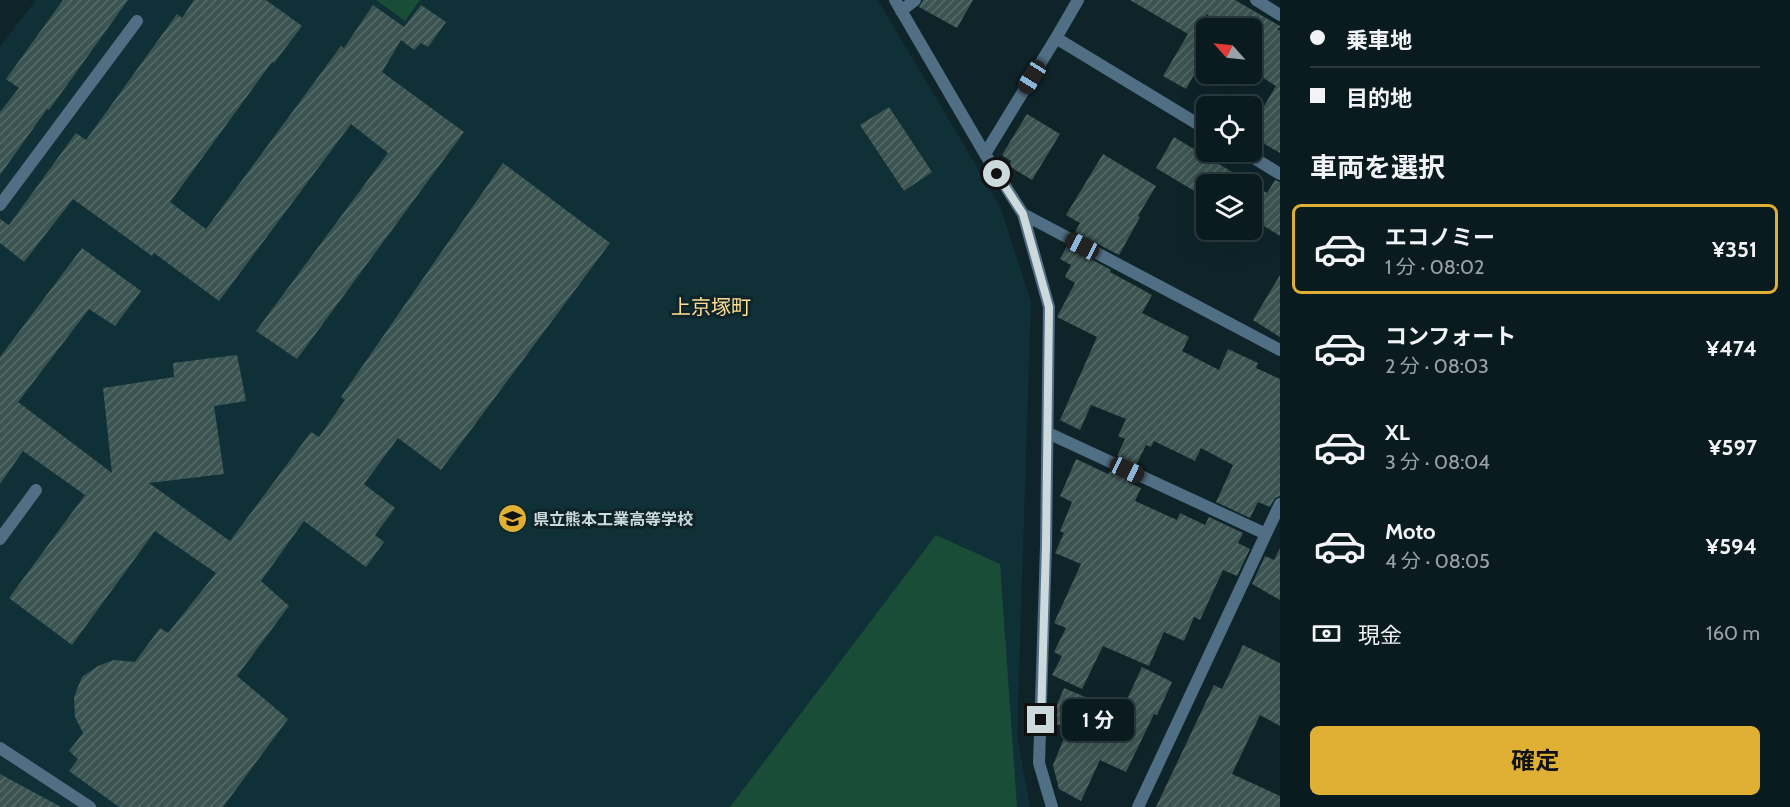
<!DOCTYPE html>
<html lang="ja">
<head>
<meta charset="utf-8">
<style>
	body { margin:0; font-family:Cabin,"Noto Sans JP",sans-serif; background:#18282c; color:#f1f3f6; height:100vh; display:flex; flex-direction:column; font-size:22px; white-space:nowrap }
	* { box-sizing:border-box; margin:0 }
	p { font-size:20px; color:#99a1a4 }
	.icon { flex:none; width:33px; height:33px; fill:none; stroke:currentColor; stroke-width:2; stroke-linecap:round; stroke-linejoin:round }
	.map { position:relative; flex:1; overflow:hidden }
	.panel { display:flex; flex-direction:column; background:#0a1b1f; width:510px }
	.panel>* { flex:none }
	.top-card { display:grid; align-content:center; height:132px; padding:0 30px; background:#0a1b1f }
	.needle { width:39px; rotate:297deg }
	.buttons { position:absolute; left:1196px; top:18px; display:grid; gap:12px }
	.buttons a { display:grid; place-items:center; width:66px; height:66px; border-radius:9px; background:#0a1b1f; box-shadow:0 6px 24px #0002,0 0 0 2px #2a393d; font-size:30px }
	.end { position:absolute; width:27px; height:27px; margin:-14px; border:8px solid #cddadd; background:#111; box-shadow:0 0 0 3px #111 }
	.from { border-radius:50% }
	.bubble { position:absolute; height:42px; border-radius:9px; background:#0a1b1f; box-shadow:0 6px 24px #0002,0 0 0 2px #2a393d; font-size:20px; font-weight:700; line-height:42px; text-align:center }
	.car { position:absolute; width:18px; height:36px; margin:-18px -9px; border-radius:8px; box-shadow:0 0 4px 2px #0007; background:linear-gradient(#222 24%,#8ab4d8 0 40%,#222 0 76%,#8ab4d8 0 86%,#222 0) }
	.top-card b { display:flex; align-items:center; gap:21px; height:57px; font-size:22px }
	.top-card b+b { border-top:2px solid #2a393d }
	.top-card i { width:15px; height:15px; background:#f1f3f6 }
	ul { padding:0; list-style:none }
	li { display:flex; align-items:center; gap:18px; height:90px; margin:0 12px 9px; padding:0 18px; border:3px solid transparent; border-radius:9px }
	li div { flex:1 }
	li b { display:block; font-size:22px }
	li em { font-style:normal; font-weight:700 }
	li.on { border-color:#dfb034 }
	li>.icon { width:54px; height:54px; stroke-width:1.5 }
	h2 { padding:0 30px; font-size:27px; line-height:72px }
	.pay { display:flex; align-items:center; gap:15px; height:66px; padding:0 30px; font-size:22px }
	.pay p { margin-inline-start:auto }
	.button { display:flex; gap:12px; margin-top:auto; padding:12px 30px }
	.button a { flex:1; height:69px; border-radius:9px; background:#dfb034; color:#111; font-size:24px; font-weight:700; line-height:69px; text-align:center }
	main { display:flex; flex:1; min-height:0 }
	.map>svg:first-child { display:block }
</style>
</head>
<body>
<main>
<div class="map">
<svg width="1280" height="807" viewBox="0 0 1280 807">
	<defs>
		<pattern id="building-hatch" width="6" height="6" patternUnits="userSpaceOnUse" patternTransform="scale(1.5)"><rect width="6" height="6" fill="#3c5451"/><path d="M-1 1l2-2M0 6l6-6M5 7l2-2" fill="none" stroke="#576c6a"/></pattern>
	</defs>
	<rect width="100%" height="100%" fill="#0e2429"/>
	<!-- built -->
	<path fill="#103037" d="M36 0H878L1000 206 1031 302 1017 735 1030 807H0V47Z"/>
	<!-- grass -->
	<path fill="#194d38" d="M376 0H420L405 21Z
		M936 535 1000 564 1017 807H730Z"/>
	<!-- building -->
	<path fill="url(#building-hatch)" d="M63 0H128L49 110 47 109 0 175V112L19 88 6 79Z
		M194 0H266L302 26 274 63 272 62 170 202 206 229 341 46 344 48 373 5 404 27 421 5 446 22 428 47 421 43 414 50 401 40 382 72 464 132 297 359 256 331 388 153 351 124 219 301 154 253 152 256 73 199 24 262 0 243V219L9 225 76 133 86 140 177 14 182 18Z
		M923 0H973L957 28 919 7Z
		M1130 0H1235L1280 26V28H1277L1280 31V153L1251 136V128L1276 86 1251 70V28H1231L1206 14V70L1199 66 1186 89 1163 76 1188 34Z
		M889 107 932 172 904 191 860 125Z
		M1027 114 1060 134 1032 180 1009 166 1011 161 1002 155Z
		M1174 137 1267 193 1275 180 1280 182V236L1251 218V184H1206V198L1156 168Z
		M1103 154 1156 186 1138 216 1140 217 1119 255 1075 232 1080 223 1066 215Z
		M503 163 610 243 441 470 398 438 364 484 395 508 375 535 384 542 366 567 304 521 261 581 289 606 237 676 288 719 223 807H119L69 771 78 759 69 751 83 733 75 717 74 697 82 677 98 666 114 660 135 662 160 628 168 633 216 573 155 531 72 645 9 598 85 495 23 451 0 484V357L82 248 141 291 115 326 89 309 18 402 112 473 103 388 174 377 173 363 237 355 246 401 214 406 224 474 149 483 230 541 311 432 319 437 345 400 341 397Z
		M1067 246 1111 270 1110 272 1152 295 1142 313 1189 337 1182 351 1219 370 1228 349 1258 363 1256 368 1280 379V496L1275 498 1270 507 1258 502 1250 518 1216 502 1233 465 1201 448 1195 461 1154 441 1151 447 1146 445 1136 465 1117 456 1125 439 1118 436 1126 419 1091 405 1080 430 1060 420 1097 337 1057 317 1075 283 1065 277 1071 265 1060 259Z
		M1280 275V337L1253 320Z
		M1076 459 1108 474 1110 471 1129 480 1128 482 1141 488 1135 501 1177 520 1180 513 1205 525 1209 517 1243 533 1238 543 1250 549 1237 576 1223 570 1200 620 1194 617 1184 641 1164 632 1149 666 1103 646 1082 689 1052 675 1062 656 1054 652 1066 628 1054 623 1081 564 1055 553 1064 533 1060 531 1072 502 1060 496Z
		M1280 548V600L1252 584 1265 556 1274 560Z
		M1243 645 1280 663V726L1260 715 1232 774 1280 796V807H1156L1214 685 1222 689Z
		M1142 667 1172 682 1157 715 1154 714 1126 772 1100 760 1081 801 1059 789 1053 765 1068 729 1050 721 1064 688 1121 712Z
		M0 774 61 807H0Z"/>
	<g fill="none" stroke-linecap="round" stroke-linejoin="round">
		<!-- lane -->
		<path stroke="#516f84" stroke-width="12" d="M0 205 137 21
			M0 539 36 490
			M0 748 90 807"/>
		<!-- street -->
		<path stroke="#516f84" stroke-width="12" d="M895 0 985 154 1023 214 1049 307 1046 546 1039 763 1052 807
			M1256 0 1280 15
			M901 11 915 0
			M1056 38 1206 129
			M1244 152 1280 174
			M985 154 1056 38 1078 0
			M1023 214 1280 350
			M1048 433 1266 534
			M1138 807 1280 504"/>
	</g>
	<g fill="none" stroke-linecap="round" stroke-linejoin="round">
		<!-- route -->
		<path stroke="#cddadd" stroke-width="8" d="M997 174 1023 214 1049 307 1046 546 1041 720"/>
	</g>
	<!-- icons -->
	<defs>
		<symbol id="school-disc" viewBox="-11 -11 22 22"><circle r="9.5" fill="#dfb034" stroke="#0e2429"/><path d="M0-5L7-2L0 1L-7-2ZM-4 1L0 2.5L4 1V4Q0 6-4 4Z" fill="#111"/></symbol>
	</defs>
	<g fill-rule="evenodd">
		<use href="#school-disc" x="496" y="502" width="33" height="33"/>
	</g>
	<g text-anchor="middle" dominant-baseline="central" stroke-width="6" stroke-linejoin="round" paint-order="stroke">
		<!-- poi labels -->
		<g font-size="16" font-weight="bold" fill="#cddadd" stroke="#0e2429" text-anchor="start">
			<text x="533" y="519">県立熊本工業高等学校</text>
		</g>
		<!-- quarter labels -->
		<g font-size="20" fill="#fede93" stroke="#0e2429">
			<text x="711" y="307">上京塚町</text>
		</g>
	</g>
</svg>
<div class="buttons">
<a><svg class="needle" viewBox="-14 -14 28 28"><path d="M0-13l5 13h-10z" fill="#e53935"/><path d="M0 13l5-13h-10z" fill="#99a1a4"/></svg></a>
<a><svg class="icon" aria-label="locate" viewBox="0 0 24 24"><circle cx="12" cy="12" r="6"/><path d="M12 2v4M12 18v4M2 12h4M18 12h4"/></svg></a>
<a><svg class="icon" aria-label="layers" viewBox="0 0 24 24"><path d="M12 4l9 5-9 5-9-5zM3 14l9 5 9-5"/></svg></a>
</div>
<i class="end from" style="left:997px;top:174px"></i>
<i class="end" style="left:1041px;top:720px"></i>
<div class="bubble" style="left:1062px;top:699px;width:72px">1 分</div>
<i class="car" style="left:1032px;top:77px;rotate:212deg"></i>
<i class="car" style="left:1082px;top:246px;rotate:298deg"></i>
<i class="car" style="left:1127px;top:470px;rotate:115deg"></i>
</div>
<section class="panel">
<div class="top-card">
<b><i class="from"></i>乗車地</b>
<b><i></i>目的地</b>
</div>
<h2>車両を選択</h2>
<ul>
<li class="on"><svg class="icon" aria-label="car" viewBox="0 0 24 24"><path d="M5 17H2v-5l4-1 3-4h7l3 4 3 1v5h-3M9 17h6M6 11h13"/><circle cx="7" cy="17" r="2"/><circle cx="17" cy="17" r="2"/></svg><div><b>エコノミー</b><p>1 分 · 08:02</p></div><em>¥351</em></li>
<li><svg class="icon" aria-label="car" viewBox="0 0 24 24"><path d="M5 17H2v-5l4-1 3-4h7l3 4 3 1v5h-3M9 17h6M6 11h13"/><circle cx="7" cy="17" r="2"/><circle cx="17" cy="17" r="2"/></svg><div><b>コンフォート</b><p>2 分 · 08:03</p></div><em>¥474</em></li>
<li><svg class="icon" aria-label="car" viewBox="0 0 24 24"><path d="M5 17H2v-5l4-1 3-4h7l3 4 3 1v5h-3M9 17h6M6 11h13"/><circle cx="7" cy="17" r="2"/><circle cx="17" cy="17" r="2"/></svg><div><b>XL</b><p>3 分 · 08:04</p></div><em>¥597</em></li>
<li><svg class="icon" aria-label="car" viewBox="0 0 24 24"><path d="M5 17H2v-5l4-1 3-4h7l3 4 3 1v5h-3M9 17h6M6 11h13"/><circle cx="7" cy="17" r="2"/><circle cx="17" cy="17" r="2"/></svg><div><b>Moto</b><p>4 分 · 08:05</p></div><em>¥594</em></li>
</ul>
<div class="pay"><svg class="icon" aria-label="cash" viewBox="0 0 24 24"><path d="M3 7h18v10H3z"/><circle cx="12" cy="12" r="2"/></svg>現金<p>160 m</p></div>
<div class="button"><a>確定</a></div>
</section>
</main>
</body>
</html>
